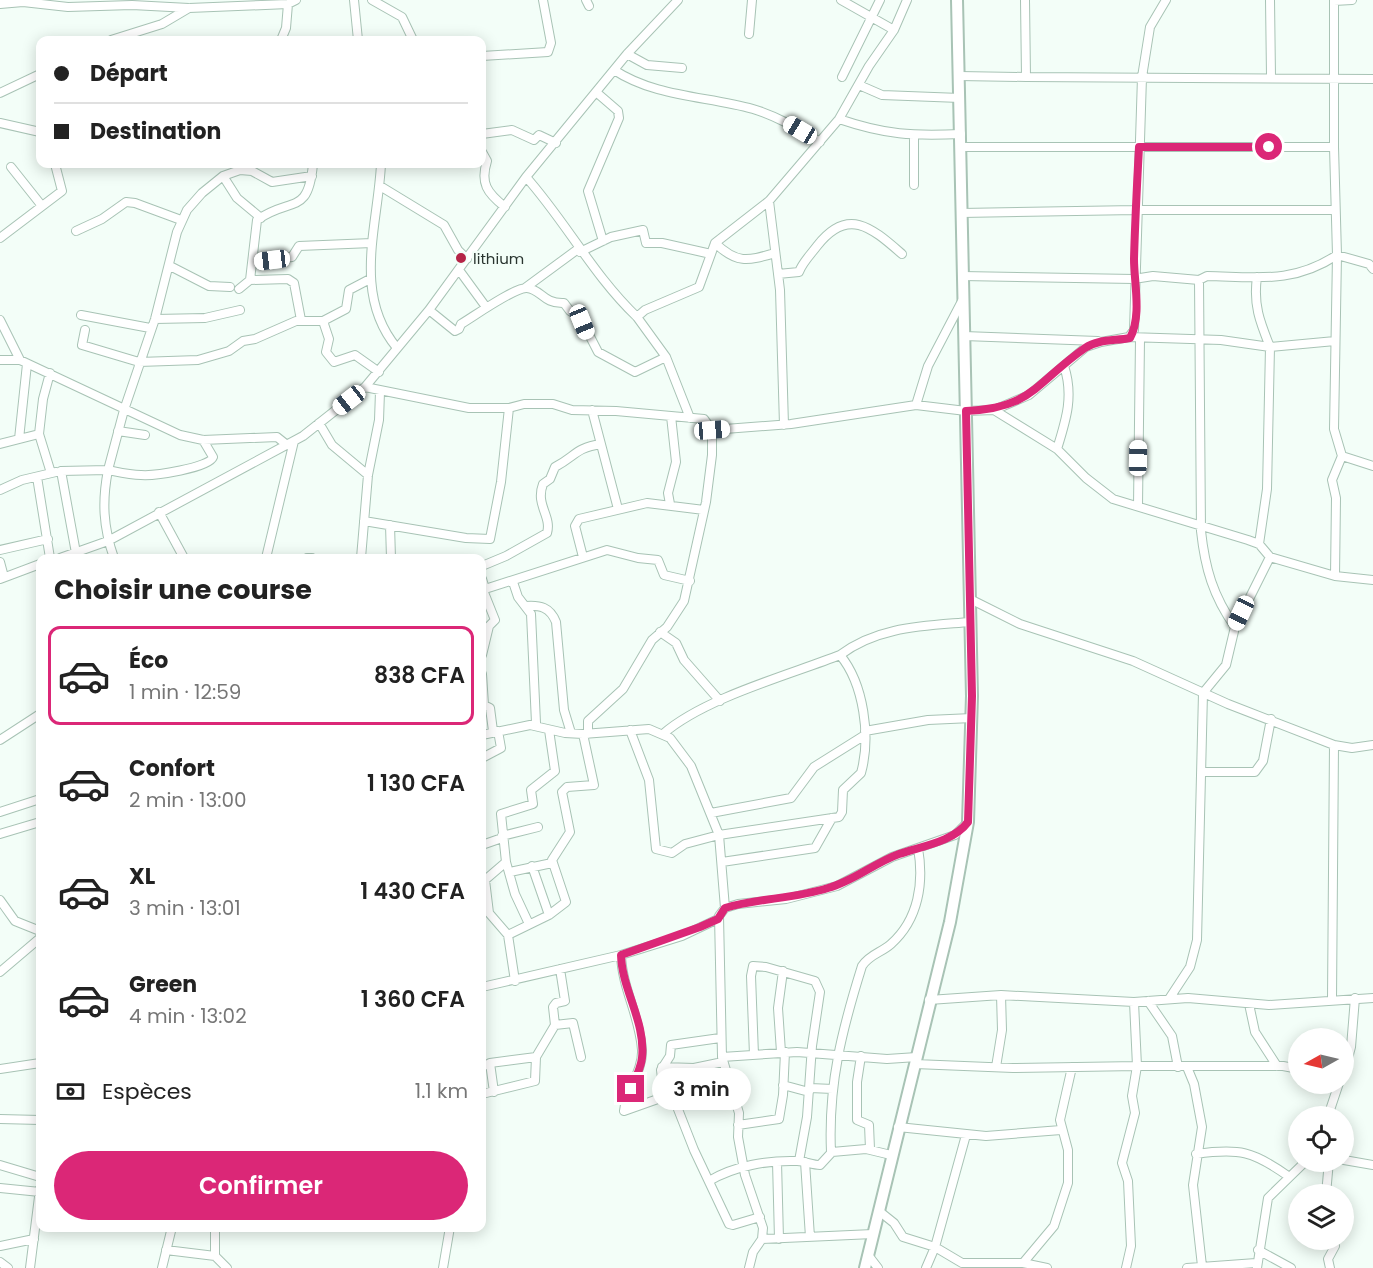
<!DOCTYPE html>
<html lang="fr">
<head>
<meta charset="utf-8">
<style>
	body { margin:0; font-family:Poppins,sans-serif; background:#f2f2f2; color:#222; height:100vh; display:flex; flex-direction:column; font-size:22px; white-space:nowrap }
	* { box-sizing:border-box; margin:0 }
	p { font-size:20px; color:#767676 }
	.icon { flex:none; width:33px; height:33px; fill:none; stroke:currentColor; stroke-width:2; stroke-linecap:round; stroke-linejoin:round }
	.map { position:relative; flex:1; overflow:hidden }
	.drawer { position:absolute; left:36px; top:554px; width:450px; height:678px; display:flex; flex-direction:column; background:#fff; border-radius:12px; box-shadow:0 3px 15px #0003 }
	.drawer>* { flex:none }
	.hud { position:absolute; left:36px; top:36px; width:450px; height:132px; border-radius:12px; box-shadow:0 3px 15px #0003; display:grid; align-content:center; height:132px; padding:0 18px; background:#fff }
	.needle { width:39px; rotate:262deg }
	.tools { position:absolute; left:1288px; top:1028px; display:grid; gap:12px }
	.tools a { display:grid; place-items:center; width:66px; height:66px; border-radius:50%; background:#fff; box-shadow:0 3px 15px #0003; font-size:30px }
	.end { position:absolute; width:27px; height:27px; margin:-14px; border:8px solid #db2777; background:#fff; box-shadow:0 0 0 3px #fff }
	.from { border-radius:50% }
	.bubble { position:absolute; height:42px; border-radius:21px; background:#fff; box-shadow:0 3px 15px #0003; font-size:20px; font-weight:600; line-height:42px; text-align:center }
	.car { position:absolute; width:18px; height:36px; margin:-18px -9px; border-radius:8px; box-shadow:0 0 4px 2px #0007; background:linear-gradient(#fff 24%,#345 0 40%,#fff 0 76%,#345 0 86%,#fff 0) }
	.hud b { display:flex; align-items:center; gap:21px; height:57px; font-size:22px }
	.hud b+b { border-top:2px solid #e0e0e0 }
	.hud i { width:15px; height:15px; background:#222 }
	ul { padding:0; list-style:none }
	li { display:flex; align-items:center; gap:18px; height:99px; margin:0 12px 9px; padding:0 6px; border:3px solid transparent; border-radius:12px }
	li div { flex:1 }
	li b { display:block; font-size:22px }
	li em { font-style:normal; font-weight:600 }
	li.active { border-color:#db2777 }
	li>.icon { width:54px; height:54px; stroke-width:1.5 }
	h2 { padding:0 18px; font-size:27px; line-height:72px }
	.pay { display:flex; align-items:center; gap:15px; height:66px; padding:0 18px; font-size:22px }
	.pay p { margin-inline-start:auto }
	.cta { display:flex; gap:12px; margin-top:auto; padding:12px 18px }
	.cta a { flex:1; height:69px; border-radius:36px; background:#db2777; color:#fff; font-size:24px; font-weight:600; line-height:69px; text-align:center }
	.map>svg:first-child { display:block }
</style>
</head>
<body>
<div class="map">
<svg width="1373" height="1268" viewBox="0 0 1373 1268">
	<rect width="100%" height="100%" fill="#f3fef8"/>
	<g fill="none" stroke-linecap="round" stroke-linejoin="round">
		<defs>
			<path id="minor" d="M354 0 358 40
				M372 0 402 17 413 40
				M586 0 589 6
				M841 0 894 30
				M1270 0 1271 76
				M1334 0V147L1337 255 1334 429 1342 456
				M1334 1 1352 0
				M0 4 23 2 68 7 132 5 189 8 288 4
				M749 34 752 0
				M111 40 162 24 189 8
				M281 40 286 28 288 4 296 0
				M627 54 647 65 682 68
				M482 56 548 52 551 43 543 0
				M614 70C655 97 706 96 753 109 777 116 798 129 820 142
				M959 76 1026 77 1025 0
				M842 77 880 0
				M1026 77 1373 79
				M859 85 882 95 960 98
				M596 92 618 111 619 118 588 191 603 241
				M0 93 40 74
				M839 119C886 135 912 136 961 134
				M0 123 40 132
				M482 134 512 130 534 140 539 135 556 143
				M962 147H1334
				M482 152 487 161C480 183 487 193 505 207
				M381 164C378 226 352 294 397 348
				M11 167 42 206
				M223 176 237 198 261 218
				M526 177C566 222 593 275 637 317
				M914 185V136
				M380 186 444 225 458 250 467 259
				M769 201 780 290 784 425
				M961 213 1136 210H1335
				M76 231 102 219 126 202 135 203 181 220
				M0 238 62 191 55 164
				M715 243C737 264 747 261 775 253
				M580 252 611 237 643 230 646 243H662L711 254
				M253 262 292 257 299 246 372 243
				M170 266 209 286 230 287
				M459 270 486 307
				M778 274 799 272C802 263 811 254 817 246 848 206 872 228 902 254
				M962 276 1134 279 1153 276 1199 280
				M250 280 288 279 294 283 301 320
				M525 288 578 249
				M239 289 250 280 257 220C291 196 308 217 313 164
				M429 310 455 331 459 329 461 324C473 317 515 287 527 288 541 289 543 304 564 303L570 311 580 317 598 352 635 372 666 357
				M81 315 150 328
				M155 319 205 318 240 310
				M0 320 20 360
				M323 321 329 339 326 352 334 362 355 355 379 372
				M85 330 82 345 139 362 198 360 229 351 243 341 255 339 296 321H323L346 309 349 290 370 279
				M964 336 1098 341
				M1129 337 1221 340 1270 347C1260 322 1253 305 1257 277
				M0 360H20L180 435 203 440 277 437 287 445
				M50 373 43 399 39 434 51 473
				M365 387 469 408H509L524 404H553L572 410 616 411 704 419 712 430 791 424 916 405 966 411 994 410 1029 395 1086 347 1101 342 1129 337 1134 330 1142 77 1150 27 1166 0
				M916 405 928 366 962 301
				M592 410 618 509
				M994 410 1057 449 1086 478 1113 499 1248 540 1259 544 1270 557
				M690 418 666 357 637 317 645 310 699 287 715 243 769 201 839 119 869 66 894 30 907 0
				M319 423 332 445 368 475
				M118 431 145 435
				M19 439 27 364
				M0 444 39 434
				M1057 449C1066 420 1074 396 1064 366
				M37 477 50 558
				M0 490 22 480 56 472
				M670 504 668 493 676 462 671 416
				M1138 506 1140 339
				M159 512 184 558
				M364 521 466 538 490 539 501 482 509 408
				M390 525 391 558
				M1259 544 1267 489 1270 347 1335 341
				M0 550 48 539
				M76 553 61 471 108 470 124 410 155 319 177 232 187 210 202 193 223 176 240 170 252 171 272 182 312 176
				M583 557 575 526 579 519 647 503 704 510
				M60 558 108 541 303 436 365 387 429 310 526 177 627 54 678 0
				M114 558C103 527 102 501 108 470 118 472 130 475 141 475 154 476 209 468 213 457L203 440
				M266 558 294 441
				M307 558H312
				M361 558 368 475 379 420 380 392
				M0 562 4 577
				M482 566 506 556 547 533C552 516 535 505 543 484L550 479 555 467C576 456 575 448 601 444
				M1335 576 1373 580
				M0 579 40 564
				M482 579 485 589
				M513 582 518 597 531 614 536 723 530 725
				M482 590 607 550 638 558 658 560 664 575 690 581
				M970 599 1020 624 1133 661 1228 704 1334 745 1352 748 1373 745
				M526 606C540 605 550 607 556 622L564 710 571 733
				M1235 627C1213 596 1205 568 1201 531L1199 280 1207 276C1257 277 1293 284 1337 255L1369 264 1373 269
				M660 632 676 643 684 660 720 701
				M482 655 489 626 495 620 483 590
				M482 674 484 705 490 708 493 731
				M630 730 649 780 656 849 672 853 685 844 719 835 839 817 842 812 843 790 861 773C871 737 864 684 840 655
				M865 731 928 720 972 718
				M588 734V721L623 689 652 640 667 627 684 601 706 502 712 455V430
				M663 734C704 698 789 675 840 655 878 626 925 626 970 622
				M482 735 530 725 565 733 583 734 649 729 670 738 691 766 719 835 725 908
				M0 740 40 714
				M482 758 501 748 498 731
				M1201 772H1255L1263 761 1271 719
				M0 812 40 799
				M711 813 791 798 814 767 865 735
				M0 834 40 822
				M502 836 538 827
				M482 845 502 838
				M506 862 515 894 529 924
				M722 862 815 848 832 818
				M532 866 549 915
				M510 872 552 863
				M0 900 15 921 40 931
				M508 935 489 913 485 880 506 862 501 814 533 804 531 790 555 771 549 730
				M621 955C622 988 640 1017 642 1050 643 1071 626 1090 624 1111L672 1094 732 1087
				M0 972 40 938
				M515 981 508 935 549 915 566 902 552 860 570 832 562 792 567 787 594 785 583 734
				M482 987 621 955 682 936 718 919
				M1169 999 1190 967 1197 940 1203 693 1226 665 1235 627 1270 557 1335 576 1336 498 1332 480 1342 456 1373 466
				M929 1000 1001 995 1134 1002 1188 998 1269 1005 1373 998
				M1332 1000 1334 745
				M1148 1001 1172 1036 1178 1067
				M1134 1002 1137 1066H1283L1299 1069
				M1249 1004 1255 1032 1277 1066
				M555 1025 573 1023 581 1057
				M781 1052 778 1008 783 971
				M754 1055 751 976 753 966 766 967 815 981 820 992 812 1046 807 1117 799 1161
				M861 1056 857 1082V1120L869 1125 870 1149
				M722 1057 797 1052 887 1059 917 1057
				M490 1063 494 1092
				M915 1064 1013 1068 1137 1066 1132 1096 1135 1113 1122 1163 1128 1181 1131 1246 1126 1268
				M482 1067 490 1063 536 1057
				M662 1067 694 1068 723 1062
				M996 1067 1002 1030 1001 995
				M1187 1067 1194 1084 1202 1127 1193 1185 1202 1266
				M0 1069 40 1063
				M1344 1073 1351 1047 1355 998
				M783 1085 809 1092
				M810 1088 833 1089
				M482 1094 535 1081 536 1057 555 1025 553 1007 556 1003 565 1001 560 969
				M672 1094 694 1150 729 1224 733 1225 760 1217
				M664 1096 661 1070 670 1056 671 1045 720 1038
				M1328 1116 1339 1083
				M0 1119 40 1120
				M738 1125 779 1119 783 1095 785 1052
				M898 1127 986 1136 1061 1130
				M831 1152C828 1084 842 1030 862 966 870 954 881 953 891 944 919 919 924 882 918 848
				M1196 1154C1239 1148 1253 1151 1288 1176
				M1344 1160 1373 1165
				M777 1162 779 1239
				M805 1162 810 1237
				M0 1165 40 1177
				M709 1181C734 1166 768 1160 797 1161 805 1161 812 1165 820 1165L832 1152 866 1149 891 1155
				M0 1188 40 1192
				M1326 1194 1329 1161
				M879 1211 894 1223 903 1237 935 1247 962 1263H1023L1054 1226 1068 1183V1150L1060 1120 1072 1067
				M762 1239 873 1234
				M0 1246 34 1239
				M166 1250 215 1256 227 1268
				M1258 1250 1291 1268
				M868 1255 878 1268
				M215 1256V1227
				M0 1262 8 1268
				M1023 1263 1047 1268
				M30 1268 40 1189
				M162 1268 172 1227
				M443 1268 450 1227
				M749 1268 753 1252 762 1239 763 1228 745 1175 738 1137 739 1113 722 1057 719 916 725 908 738 904 786 899 837 886 892 857 955 835 967 823
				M926 1268 935 1247 966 1135
				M1187 1268 1256 1263
				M1257 1268 1268 1198 1306 1161
				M1330 1268 1328 1259 1335 1246 1331 1239"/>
			<path id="tertiary" d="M865 1268 950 922 968 822 972 696 957 0"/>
		</defs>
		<!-- minor casing -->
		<use href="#minor" stroke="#a8c3b5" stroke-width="10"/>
		<!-- tertiary casing -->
		<use href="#tertiary" stroke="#a8c3b5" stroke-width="14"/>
		<!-- minor -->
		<use href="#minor" stroke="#fff" stroke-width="8"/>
		<!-- tertiary -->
		<use href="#tertiary" stroke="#fff" stroke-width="10"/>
	</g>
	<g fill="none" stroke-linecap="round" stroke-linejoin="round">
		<!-- route -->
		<path stroke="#db2777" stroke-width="8" d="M631 1089C635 1080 641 1068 642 1058 646 1022 622 990 621 955L700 927 718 919 725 908C758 898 793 899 828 888 854 881 874 863 899 854 922 846 953 842 968 822L972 696 966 411C1033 408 1036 382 1085 348 1098 339 1115 341 1130 338 1142 316 1134 283 1134 259 1135 222 1137 184 1139 147H1269"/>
	</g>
	<!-- markers -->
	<circle fill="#b52447" stroke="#f3fef8" stroke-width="2" cx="461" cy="258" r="6"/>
	<g text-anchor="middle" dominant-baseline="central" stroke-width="4.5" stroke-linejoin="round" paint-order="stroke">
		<!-- poi labels -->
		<g font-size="15" fill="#2a3530" stroke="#f3fef8" text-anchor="start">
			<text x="473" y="258">lithium</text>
		</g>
	</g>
</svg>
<div class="tools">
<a><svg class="needle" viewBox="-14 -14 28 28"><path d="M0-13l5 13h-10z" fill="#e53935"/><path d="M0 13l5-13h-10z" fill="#767676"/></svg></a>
<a><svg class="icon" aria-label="locate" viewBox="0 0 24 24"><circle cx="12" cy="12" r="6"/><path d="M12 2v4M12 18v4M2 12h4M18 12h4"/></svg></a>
<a><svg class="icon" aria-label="layers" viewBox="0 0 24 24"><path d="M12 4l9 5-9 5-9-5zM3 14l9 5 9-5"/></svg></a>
</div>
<i class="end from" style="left:1269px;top:147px"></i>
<i class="end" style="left:631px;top:1089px"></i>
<div class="bubble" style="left:652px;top:1068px;width:99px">3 min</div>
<i class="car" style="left:800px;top:130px;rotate:301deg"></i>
<i class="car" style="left:272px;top:260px;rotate:263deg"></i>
<i class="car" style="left:582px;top:322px;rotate:158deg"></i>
<i class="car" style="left:349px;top:400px;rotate:232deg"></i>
<i class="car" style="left:712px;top:430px;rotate:85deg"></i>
<i class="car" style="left:1138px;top:458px;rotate:1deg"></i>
<i class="car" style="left:1241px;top:613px;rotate:205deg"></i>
<div class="hud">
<b><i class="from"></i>Départ</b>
<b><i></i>Destination</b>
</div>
<section class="drawer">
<h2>Choisir une course</h2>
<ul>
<li class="active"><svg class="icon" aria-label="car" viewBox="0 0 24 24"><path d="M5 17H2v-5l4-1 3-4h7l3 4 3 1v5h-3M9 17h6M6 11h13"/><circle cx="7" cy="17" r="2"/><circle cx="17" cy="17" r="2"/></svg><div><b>Éco</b><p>1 min · 12:59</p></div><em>838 CFA</em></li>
<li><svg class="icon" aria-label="car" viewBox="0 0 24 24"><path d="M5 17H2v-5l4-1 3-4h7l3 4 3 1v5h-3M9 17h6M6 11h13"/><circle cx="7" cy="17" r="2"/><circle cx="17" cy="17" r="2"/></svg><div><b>Confort</b><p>2 min · 13:00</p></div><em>1 130 CFA</em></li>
<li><svg class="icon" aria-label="car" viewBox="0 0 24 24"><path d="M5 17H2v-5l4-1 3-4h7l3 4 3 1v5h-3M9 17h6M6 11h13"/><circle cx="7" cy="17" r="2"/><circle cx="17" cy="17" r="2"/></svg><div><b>XL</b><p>3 min · 13:01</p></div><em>1 430 CFA</em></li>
<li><svg class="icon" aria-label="car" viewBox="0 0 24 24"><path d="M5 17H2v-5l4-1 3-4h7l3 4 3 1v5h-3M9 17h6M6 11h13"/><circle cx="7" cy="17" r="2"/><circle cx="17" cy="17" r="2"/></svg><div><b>Green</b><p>4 min · 13:02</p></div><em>1 360 CFA</em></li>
</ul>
<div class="pay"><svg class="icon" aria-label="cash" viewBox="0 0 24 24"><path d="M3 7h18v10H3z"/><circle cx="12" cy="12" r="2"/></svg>Espèces<p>1.1 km</p></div>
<div class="cta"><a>Confirmer</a></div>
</section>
</div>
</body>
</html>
